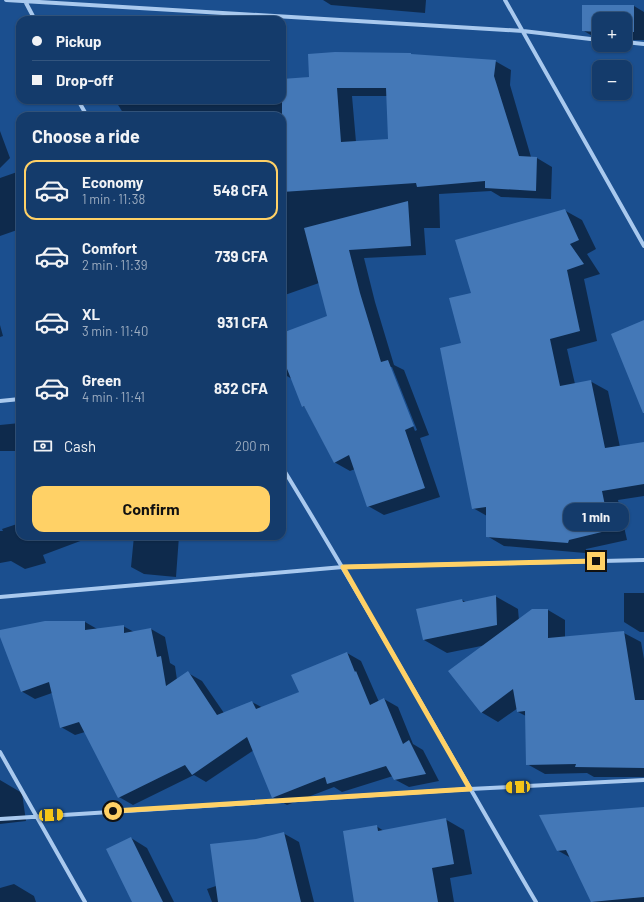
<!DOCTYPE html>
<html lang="en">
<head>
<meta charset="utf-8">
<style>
	body { margin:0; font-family:Barlow,sans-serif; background:#1d4271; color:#f1f3f6; height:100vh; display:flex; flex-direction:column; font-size:15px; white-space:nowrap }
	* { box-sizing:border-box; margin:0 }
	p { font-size:13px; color:#9dadc1 }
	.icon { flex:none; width:22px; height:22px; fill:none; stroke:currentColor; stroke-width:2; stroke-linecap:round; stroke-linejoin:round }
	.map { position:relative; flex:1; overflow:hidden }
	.sheet { position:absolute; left:16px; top:112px; width:270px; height:428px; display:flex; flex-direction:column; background:#143b6b; border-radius:12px; box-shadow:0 1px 3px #0004,0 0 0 1px #33557e }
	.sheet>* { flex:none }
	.top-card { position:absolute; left:16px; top:16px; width:270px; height:88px; border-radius:12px; box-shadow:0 1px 3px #0004,0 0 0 1px #33557e; display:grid; align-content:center; height:88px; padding:0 16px; background:#143b6b }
	.fabs { position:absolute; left:592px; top:12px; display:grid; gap:8px }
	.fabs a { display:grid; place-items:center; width:40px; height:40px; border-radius:8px; background:#143b6b; box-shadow:0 1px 3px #0004,0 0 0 1px #33557e; font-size:20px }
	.end { position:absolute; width:18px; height:18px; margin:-9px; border:5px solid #ffd166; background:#111; box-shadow:0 0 0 2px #111 }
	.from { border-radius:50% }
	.bubble { position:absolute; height:28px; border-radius:12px; background:#143b6b; box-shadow:0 1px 3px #0004,0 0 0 1px #33557e; font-size:13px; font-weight:700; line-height:28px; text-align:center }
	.car { position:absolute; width:12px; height:24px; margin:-12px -6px; border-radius:5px; box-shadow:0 0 3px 1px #0007; background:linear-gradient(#f5c518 24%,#345 0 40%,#f5c518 0 76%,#345 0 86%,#f5c518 0) }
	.top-card b { display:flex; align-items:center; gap:14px; height:38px; font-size:15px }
	.top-card b+b { border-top:1px solid #33557e }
	.top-card i { width:10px; height:10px; background:#f1f3f6 }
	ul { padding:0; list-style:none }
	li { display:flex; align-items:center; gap:12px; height:60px; margin:0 8px 6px; padding:0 8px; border:2px solid transparent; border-radius:12px }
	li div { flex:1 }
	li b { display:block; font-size:15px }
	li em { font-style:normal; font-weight:700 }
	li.on { border-color:#ffd166 }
	li>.icon { width:36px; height:36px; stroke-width:1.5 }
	h2 { padding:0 16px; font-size:18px; line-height:48px }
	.pay { display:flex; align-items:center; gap:10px; height:44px; padding:0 16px; font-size:15px }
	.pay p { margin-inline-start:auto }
	.button { display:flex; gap:8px; margin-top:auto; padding:8px 16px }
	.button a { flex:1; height:46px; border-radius:12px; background:#ffd166; color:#111; font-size:16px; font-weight:700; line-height:46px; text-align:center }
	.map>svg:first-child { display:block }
</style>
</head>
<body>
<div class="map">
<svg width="644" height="902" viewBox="0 0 644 902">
	<rect width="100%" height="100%" fill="#1b4f8f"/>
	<!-- shadow -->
	<path fill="#0007" fill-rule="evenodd" d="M323 0H426L425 13 331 5Z
		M584 6H634L644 12V40H625V19H599V40L584 31Z
		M495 61 511 70 510 85 531 157 537 158 552 167 551 199 501 197 491 191 439 194 440 228H424L426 255 364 258 375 302 394 365 404 370 429 435 420 438 440 497 384 515 368 506 355 469 350 471 334 462 305 407 303 406 292 379 282 373V334L328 317 319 283 282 296V116H125L115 100H282V80ZM352 96H387L389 140 356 142ZM390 367H392L417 430 415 431Z
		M0 131 10 158 0 168Z
		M20 171V229L0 236V178Z
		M564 210 582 220 596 249 587 254 600 274 584 279 597 341 567 349 575 384 590 381 608 391 620 447 644 443V496L618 500 627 540 586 549 585 553 504 546 487 536V516L473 508 462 344 472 293Z
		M0 325 3 336 0 337Z
		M20 423V451H0V425Z
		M20 523V536H105L95 540 91 537 43 555 46 563 25 569 11 561 0 563V531H3L2 529Z
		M134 536H179L176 577 144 574 131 567Z
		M624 593H644V632H640L624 622Z
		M495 596 518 609 519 621 548 610 565 620V638L624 633 641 642 644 659V777H594L587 773 545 774 527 764 526 716 518 712V708L498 722 481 712 486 645 447 653 424 640 462 600 466 602Z
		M85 622 99 630 123 626 134 632 151 629 165 637 170 663 175 666 177 680 188 673 202 681 224 713 252 702 263 708 300 692 347 653 361 661 379 702 384 699 398 707 413 744 423 750 439 781 409 787 394 779 393 776 342 792 334 787 287 805 273 797 254 750 206 782 194 775 133 805 119 797 85 732 75 735 61 727 52 693 35 699 21 691 0 634V631Z
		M0 780 22 793 26 821 0 824Z
		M644 808V902H593L571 858 557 850Z
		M445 819 464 830 472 874 450 878 454 902H355L376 826 384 831Z
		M283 833 299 842 314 902H212L207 889 216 886 256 840Z
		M131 838 147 848 174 902H134Z
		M14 884 34 896 36 902H0V888Z"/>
	<!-- building -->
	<path fill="#4478b7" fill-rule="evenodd" d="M582 5H634V32H625V19H599V32L582 31Z
		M335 52 411 53V54L496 60 494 76 519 156 537 157 536 191 485 188V181L417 187 416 183 282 192V79L309 77 308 54ZM337 88H386L388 139 341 142Z
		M408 201 411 246 349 250 360 293 381 362 388 360 414 426 405 430 425 488 367 507 349 455 334 463 304 406 302 407 282 356V333L327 316 304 228Z
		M565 209 579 240 570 244 584 264 567 270 580 331 550 339 560 386 591 380 605 448 644 442V484L602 491 610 530 569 540 568 543 486 537V507L472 509 440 348 461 343 449 298 471 293 455 240Z
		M644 320V413H643L611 334Z
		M496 595 497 625 423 640 416 609 462 599 463 602Z
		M532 609H548V638L624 631 635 700H644V768L575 767 576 764 526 765 525 711 517 712 513 689 481 713 448 671Z
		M45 621H85V630L124 625V633L151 628 157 657 161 656 166 686 188 671 217 715 252 701 256 709 299 692 291 675 347 652 355 672 356 671 370 705 384 698 403 744 409 740 426 774 394 780 386 766 327 784 325 777 272 798 247 737 192 775 185 765 118 798 79 722 60 728 49 682 21 692 0 637V630Z
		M644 807V897L591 902 566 850 557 851 539 815Z
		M446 818 454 864 432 868 438 902H354L343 831 377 825 378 831Z
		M284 832 301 902H218L210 844 256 839Z
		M131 837 163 902H132L106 849Z"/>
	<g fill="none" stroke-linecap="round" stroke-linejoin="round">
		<!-- street -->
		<path stroke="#a9c9ee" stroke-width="4" d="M6 0 523 31 599 40
			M505 0 644 246
			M25 1 35 20
			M625 42 644 44
			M78 100 87 116
			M0 401 20 399
			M282 467C370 610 451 757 536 902
			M0 597 343 567 644 560
			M0 752 85 902
			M0 819 470 789 644 780"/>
	</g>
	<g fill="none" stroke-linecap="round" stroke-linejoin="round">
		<!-- route -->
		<path stroke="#ffd166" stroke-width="5" d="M113 811 470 789 343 567 596 561"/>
	</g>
</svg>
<div class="fabs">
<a>+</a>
<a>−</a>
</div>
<i class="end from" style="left:113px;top:811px"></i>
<i class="end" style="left:596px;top:561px"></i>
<div class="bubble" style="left:563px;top:503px;width:66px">1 min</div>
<i class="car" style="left:518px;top:787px;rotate:267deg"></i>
<i class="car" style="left:51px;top:815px;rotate:87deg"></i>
<div class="top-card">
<b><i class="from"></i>Pickup</b>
<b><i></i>Drop-off</b>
</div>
<section class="sheet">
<h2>Choose a ride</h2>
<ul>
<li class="on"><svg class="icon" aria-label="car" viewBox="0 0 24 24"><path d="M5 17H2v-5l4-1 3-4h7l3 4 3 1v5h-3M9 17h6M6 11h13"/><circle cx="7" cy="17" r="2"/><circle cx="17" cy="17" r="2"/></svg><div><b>Economy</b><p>1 min · 11:38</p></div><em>548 CFA</em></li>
<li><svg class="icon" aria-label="car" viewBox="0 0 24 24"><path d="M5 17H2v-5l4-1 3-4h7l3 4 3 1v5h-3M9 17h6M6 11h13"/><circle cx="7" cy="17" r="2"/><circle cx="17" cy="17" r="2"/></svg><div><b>Comfort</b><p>2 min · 11:39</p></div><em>739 CFA</em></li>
<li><svg class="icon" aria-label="car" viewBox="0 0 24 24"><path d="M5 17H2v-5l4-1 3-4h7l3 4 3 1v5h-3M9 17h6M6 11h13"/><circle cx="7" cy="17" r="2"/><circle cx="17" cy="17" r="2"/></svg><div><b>XL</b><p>3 min · 11:40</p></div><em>931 CFA</em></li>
<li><svg class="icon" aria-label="car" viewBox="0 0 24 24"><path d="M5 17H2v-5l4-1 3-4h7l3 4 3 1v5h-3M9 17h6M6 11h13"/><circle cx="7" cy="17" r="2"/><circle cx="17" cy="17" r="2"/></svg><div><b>Green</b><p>4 min · 11:41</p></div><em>832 CFA</em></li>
</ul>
<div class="pay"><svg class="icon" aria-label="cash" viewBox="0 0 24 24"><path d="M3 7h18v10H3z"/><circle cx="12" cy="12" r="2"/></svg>Cash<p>200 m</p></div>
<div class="button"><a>Confirm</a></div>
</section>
</div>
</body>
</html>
